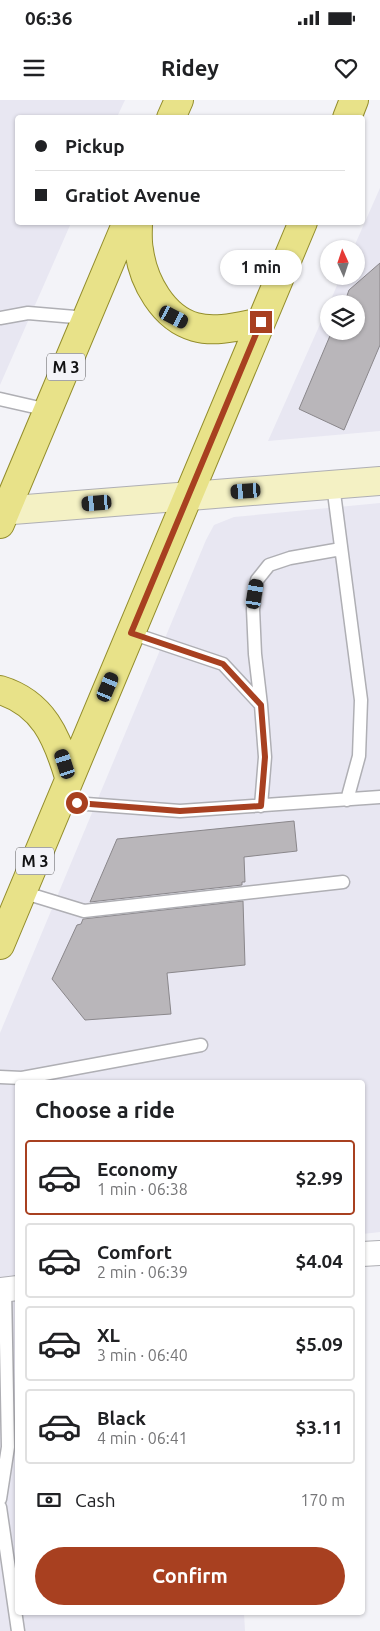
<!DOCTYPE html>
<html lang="en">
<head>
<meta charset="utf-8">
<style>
	body { margin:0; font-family:Ubuntu,sans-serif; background:#f6f6f6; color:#202124; height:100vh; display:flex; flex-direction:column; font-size:19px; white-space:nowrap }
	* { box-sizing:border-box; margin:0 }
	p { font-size:16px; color:#757577 }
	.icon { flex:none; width:28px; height:28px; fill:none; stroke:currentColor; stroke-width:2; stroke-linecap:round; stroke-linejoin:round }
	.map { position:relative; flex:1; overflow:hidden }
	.side { position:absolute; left:15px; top:980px; width:350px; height:535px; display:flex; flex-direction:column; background:#fff; border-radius:5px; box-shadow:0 1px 4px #0004 }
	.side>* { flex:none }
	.banner { position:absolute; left:15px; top:15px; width:350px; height:110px; border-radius:5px; box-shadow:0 1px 4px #0004; display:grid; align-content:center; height:110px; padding:0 20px; background:#fff }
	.needle { width:32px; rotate:357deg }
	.tools { position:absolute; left:320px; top:140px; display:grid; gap:10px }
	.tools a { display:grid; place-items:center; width:45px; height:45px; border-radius:50%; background:#fff; box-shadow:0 1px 4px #0004; font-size:25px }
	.end { position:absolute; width:22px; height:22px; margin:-11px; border:6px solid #a84020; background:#fff; box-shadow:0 0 0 2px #fff }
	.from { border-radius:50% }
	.bubble { position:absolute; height:35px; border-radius:18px; background:#fff; box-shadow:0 1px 4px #0004; font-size:16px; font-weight:600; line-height:35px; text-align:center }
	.car { position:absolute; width:15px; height:30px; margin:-15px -8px; border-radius:6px; box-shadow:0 0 4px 1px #0007; background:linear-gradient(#222 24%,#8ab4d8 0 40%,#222 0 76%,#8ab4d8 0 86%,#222 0) }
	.banner b { display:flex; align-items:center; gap:18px; height:48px; font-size:19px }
	.banner b+b { border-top:1px solid #e0e0e0 }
	.banner i { width:12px; height:12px; background:#202124 }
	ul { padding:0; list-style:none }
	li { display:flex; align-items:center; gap:15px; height:75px; margin:0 10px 8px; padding:0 10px; border:2px solid #e0e0e0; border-radius:5px }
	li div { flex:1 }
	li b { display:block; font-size:19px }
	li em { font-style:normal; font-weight:600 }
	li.active { border-color:#a84020 }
	li>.icon { width:45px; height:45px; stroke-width:1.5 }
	h2 { padding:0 20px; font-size:22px; line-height:60px }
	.pay { display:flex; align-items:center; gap:12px; height:55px; padding:0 20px; font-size:19px }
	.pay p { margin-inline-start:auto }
	.button { display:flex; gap:10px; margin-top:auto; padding:10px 20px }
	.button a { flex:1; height:58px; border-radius:30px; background:#a84020; color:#fff; font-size:20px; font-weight:600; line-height:58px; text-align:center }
	.status { display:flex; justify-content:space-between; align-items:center; height:35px; padding:0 25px; background:#fff; direction:ltr }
	.status svg { height:14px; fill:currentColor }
	header { display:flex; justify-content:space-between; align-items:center; height:65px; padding:0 20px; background:#fff; font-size:22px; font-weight:600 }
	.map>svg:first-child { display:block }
</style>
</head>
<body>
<div class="status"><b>06:36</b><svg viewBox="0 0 49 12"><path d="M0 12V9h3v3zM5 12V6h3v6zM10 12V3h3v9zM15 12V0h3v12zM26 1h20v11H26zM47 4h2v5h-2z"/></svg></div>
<header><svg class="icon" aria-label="menu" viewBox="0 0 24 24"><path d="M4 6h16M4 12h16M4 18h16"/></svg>Ridey<svg class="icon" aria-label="heart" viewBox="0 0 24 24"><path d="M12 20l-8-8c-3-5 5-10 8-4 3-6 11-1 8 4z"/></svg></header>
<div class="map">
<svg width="380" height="1531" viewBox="0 0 380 1531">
	<rect width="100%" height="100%" fill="#f3f3f8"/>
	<!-- built -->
	<path fill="#e8e7f2" d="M0 0H125L117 17 18 18V122L71 123 0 285Z
		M380 88V331L268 341 329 204V231H356V204H329L341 176H356V149H353Z
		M380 403V1132L363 1134 362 982H18V1512L244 1513 245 1531H0V933L206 440 214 425 234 417Z"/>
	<!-- building -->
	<path fill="#b9b6ba" stroke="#8a878b" d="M380 163V245L344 330 299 309 332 231H356V204H344L349 190Z
		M294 721 297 751 244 757 245 782H242V785L90 802 117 739Z
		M243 801 245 865 167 873 171 914 85 920 52 879 77 825 81 824 83 819Z"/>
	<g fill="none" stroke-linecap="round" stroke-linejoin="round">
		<defs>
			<path id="lane" d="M0 218 28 213 87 218
				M0 299 48 310
				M333 385 361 600 359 656 347 700
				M131 533 223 564 261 605 265 657 261 706
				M261 605 255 554 253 509 257 480 269 465 290 458 341 449
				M60 702 180 711 380 697
				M22 792 84 811 343 782
				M0 977 22 978 201 945
				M0 1399 8 1347 5 1189
				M0 1407 18 1531"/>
			<path id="street" d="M362 1154 380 1153
				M0 1190 18 1188"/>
			<path id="secondary" d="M0 411 380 381"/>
			<path id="primary" d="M171 18 179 0
				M347 18 354 0
				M138 122C138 131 137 141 139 150 143 181 163 218 195 227 216 233 240 226 261 222
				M0 424 127 122
				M0 590C43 603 57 637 69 677
				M0 845 303 122"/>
		</defs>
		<!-- lane casing -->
		<use href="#lane" stroke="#afafb4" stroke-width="15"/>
		<!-- street casing -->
		<use href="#street" stroke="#afafb4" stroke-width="26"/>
		<!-- secondary casing -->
		<use href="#secondary" stroke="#afafb4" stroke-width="30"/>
		<!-- primary casing -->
		<use href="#primary" stroke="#938d2c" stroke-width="30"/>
		<!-- lane -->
		<use href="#lane" stroke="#fff" stroke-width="12"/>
		<!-- street -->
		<use href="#street" stroke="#fff" stroke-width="24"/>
		<!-- secondary -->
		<use href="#secondary" stroke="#f4f1c4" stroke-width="28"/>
		<!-- primary -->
		<use href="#primary" stroke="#e8e289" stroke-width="28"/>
	</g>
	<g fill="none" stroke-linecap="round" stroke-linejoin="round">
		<!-- route -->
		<path stroke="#a84020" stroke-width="6" d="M77 703 180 711 261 706 265 657 261 605 223 564 131 533 261 222"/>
	</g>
	<g text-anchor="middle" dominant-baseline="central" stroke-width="4.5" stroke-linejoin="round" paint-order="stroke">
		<!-- shield labels -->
		<g fill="#f3f3f8" stroke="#565658" stroke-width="1">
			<rect x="47" y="253.5" width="38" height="27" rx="4"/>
			<rect x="16" y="747.5" width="38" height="27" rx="4"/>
		</g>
		<g font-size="16" font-weight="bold" fill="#121213">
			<text x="66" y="267">M 3</text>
			<text x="35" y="761">M 3</text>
		</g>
	</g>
</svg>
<div class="tools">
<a><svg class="needle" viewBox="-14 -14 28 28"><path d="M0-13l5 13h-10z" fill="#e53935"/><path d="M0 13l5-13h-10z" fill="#757577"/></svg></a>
<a><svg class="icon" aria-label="layers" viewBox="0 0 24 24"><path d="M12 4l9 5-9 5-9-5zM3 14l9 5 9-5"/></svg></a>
</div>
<i class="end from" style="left:77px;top:703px"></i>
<i class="end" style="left:261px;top:222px"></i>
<div class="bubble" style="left:220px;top:150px;width:82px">1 min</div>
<i class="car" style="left:174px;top:217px;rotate:117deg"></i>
<i class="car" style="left:246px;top:391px;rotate:266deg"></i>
<i class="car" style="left:97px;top:403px;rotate:265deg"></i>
<i class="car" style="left:255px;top:494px;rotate:9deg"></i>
<i class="car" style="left:108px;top:587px;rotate:23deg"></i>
<i class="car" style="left:65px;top:664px;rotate:342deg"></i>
<div class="banner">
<b><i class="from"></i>Pickup</b>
<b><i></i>Gratiot Avenue</b>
</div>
<section class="side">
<h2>Choose a ride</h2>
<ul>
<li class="active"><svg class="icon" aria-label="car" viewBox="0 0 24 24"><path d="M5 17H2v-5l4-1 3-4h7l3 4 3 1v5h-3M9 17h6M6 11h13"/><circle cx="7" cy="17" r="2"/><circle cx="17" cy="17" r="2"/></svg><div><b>Economy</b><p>1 min · 06:38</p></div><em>$2.99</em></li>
<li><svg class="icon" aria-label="car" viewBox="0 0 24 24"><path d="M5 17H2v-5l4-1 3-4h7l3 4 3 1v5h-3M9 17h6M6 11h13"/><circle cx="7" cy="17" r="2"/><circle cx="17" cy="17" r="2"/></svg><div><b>Comfort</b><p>2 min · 06:39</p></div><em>$4.04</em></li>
<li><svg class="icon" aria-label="car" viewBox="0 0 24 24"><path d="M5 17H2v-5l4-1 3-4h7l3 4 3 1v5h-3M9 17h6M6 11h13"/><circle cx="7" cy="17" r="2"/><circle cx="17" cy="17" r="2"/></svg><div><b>XL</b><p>3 min · 06:40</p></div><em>$5.09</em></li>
<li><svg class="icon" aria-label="car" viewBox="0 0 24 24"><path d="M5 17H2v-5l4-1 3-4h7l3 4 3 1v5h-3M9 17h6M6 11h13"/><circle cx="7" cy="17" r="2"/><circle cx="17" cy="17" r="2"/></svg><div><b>Black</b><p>4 min · 06:41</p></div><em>$3.11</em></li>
</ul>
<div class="pay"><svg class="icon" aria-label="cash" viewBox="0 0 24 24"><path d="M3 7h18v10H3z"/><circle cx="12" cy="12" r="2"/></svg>Cash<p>170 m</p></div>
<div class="button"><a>Confirm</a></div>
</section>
</div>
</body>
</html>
